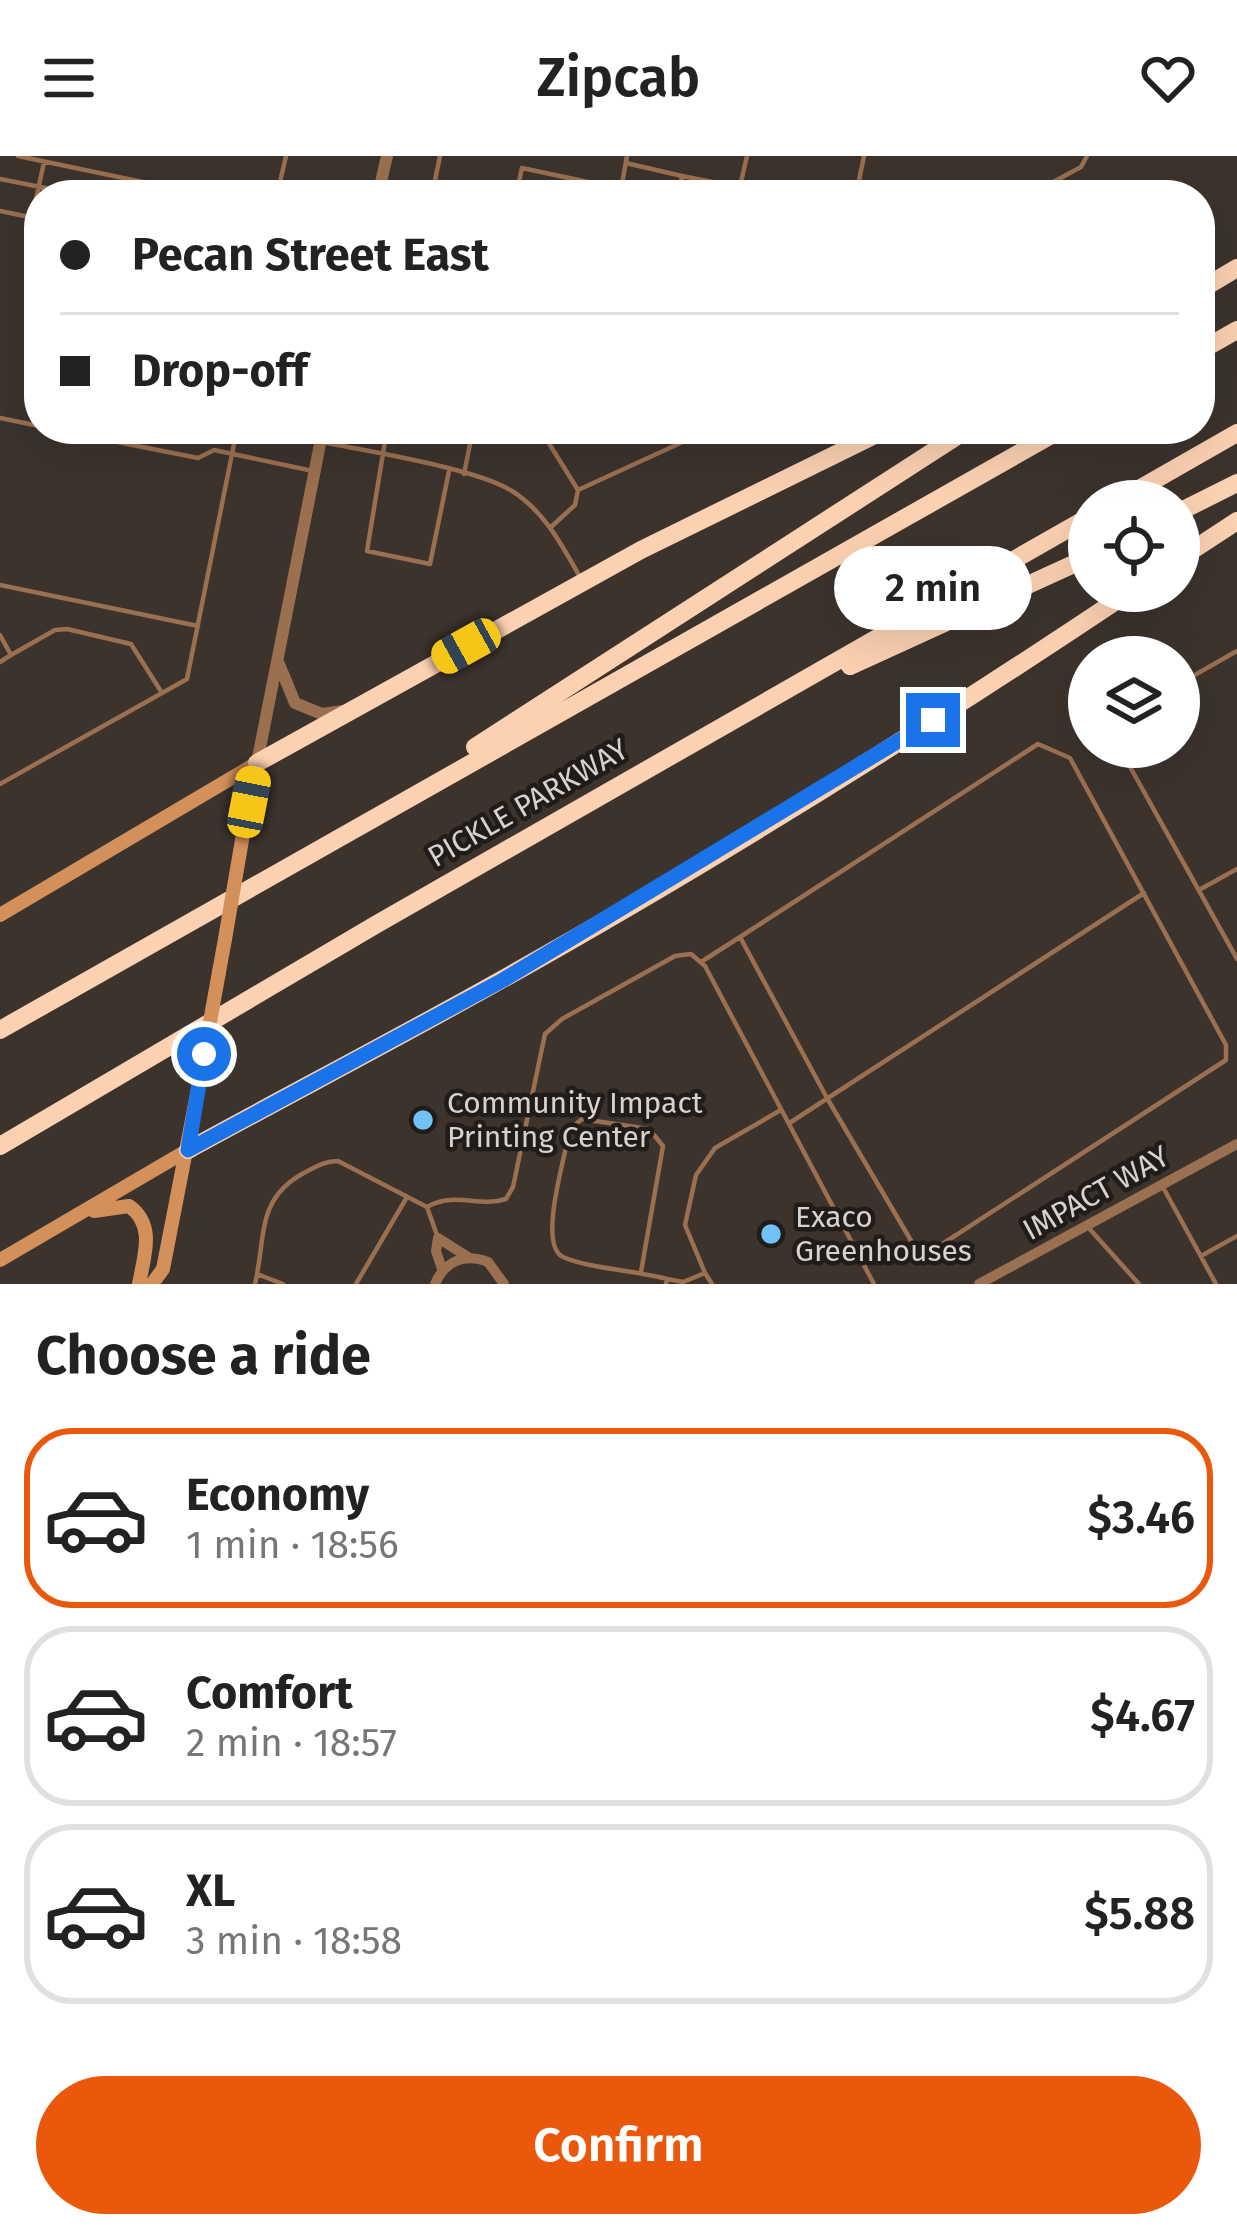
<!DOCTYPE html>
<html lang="en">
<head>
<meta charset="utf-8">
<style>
	body { margin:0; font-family:"Fira Sans",sans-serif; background:#f6f6f6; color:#222; height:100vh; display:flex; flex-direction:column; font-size:45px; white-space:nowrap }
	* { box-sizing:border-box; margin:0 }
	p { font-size:39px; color:#767676 }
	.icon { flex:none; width:66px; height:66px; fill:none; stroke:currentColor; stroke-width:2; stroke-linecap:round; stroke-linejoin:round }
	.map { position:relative; height:1128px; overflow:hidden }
	.side { display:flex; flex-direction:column; background:#fff; flex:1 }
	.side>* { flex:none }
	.guide { position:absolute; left:24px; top:24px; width:1191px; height:264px; border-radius:48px; box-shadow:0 12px 48px #0002; display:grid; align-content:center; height:264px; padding:0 36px; background:#fff }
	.fabs { position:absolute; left:1068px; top:324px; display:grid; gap:24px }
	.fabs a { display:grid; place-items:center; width:132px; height:132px; border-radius:50%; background:#fff; box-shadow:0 12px 48px #0002; font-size:60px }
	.end { position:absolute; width:54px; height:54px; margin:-27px; border:15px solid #1a73e8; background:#fff; box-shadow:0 0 0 6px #fff }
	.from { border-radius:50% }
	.bubble { position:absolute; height:84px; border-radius:42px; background:#fff; box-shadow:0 12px 48px #0002; font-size:39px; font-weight:600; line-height:84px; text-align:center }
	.car { position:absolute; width:36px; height:72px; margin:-36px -18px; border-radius:15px; box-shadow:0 0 9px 3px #0007; background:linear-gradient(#f5c518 24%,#345 0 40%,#f5c518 0 76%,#345 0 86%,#f5c518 0) }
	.guide b { display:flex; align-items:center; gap:42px; height:114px; font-size:45px }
	.guide b+b { border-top:3px solid #e0e0e0 }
	.guide i { width:30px; height:30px; background:#222 }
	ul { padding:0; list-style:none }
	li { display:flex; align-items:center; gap:36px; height:180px; margin:0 24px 18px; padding:0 12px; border:6px solid #e0e0e0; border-radius:48px }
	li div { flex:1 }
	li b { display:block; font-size:45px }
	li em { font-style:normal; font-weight:600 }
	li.active { border-color:#ea580c }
	li>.icon { width:108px; height:108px; stroke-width:1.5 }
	h2 { padding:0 36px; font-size:54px; line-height:144px }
	.primary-button { display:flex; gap:24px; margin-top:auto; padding:24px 36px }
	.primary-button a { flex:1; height:138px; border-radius:72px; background:#ea580c; color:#fff; font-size:48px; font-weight:600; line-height:138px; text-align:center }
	header { display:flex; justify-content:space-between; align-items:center; height:156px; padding:0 36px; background:#fff; font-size:54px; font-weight:600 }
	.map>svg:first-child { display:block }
</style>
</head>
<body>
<header><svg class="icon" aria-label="menu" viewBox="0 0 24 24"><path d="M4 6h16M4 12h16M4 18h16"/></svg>Zipcab<svg class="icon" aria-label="heart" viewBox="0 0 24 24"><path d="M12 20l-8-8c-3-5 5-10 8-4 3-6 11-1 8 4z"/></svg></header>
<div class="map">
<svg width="1237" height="1128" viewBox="0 0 1237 1128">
	<rect width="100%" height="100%" fill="#3c332d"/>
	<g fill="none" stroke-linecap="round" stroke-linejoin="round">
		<!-- service -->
		<path stroke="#9b7050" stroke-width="4.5" d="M18 0 205 39
			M626 7 682 20 678 39
			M682 20 779 39
			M0 23 81 39
			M277 39 286 0
			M432 39 440 0
			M516 39 522 12 621 33
			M620 39 627 0
			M738 39 747 0
			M856 39 864 0
			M1029 39 1081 11 1087 0
			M0 55 39 63
			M32 62 44 6
			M0 262 39 270
			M52 273 198 302 214 294 313 315
			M387 273 367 395 430 408 449 315
			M540 273 578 334 575 349 551 371
			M323 286C370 296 475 312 512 335 544 355 562 389 580 421
			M464 318 473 273
			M578 334 711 273
			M0 429 198 470
			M0 479 11 499 0 506
			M11 499 55 474 67 473 131 488 162 537
			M1179 528 1237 495
			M1119 591 1237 803
			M0 628 187 523 237 273
			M1199 734 1237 713
			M701 806 740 781 1038 588 1070 602 1226 889V904L930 1096 913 1088 827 942 740 781
			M791 966 1144 737
			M1164 1033 1216 1128
			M427 1051C455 1035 479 1052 506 1043L513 1031 545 878 562 863 675 800 691 798 705 810 874 1128
			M1087 1070 1139 1128
			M1201 1100 1237 1080
			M641 1116 663 990 649 973 582 963 570 973C566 998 537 1089 563 1101 587 1112 638 1115 667 1123L666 1128
			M705 1117 712 1128
			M257 1118 283 1128
			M667 1123 683 1126 705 1117 685 1069 696 1019 715 992 781 954
			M255 1128C266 1082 256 1044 302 1018 315 1011 324 1005 338 1005L427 1051 438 1082
			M356 1128 407 1041"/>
		<!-- minor -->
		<path stroke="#9b7050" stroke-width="10" d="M438 1082 468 1101
			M438 1082 436 1095 442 1113
			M435 1128C445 1105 464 1097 488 1106L504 1128
			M979 1128 1237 988"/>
		<!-- tertiary -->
		<path stroke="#9b7050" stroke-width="12" d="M378 39 387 0
			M279 508 295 547 322 558 343 555
			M257 607 323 273"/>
		<!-- secondary -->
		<path stroke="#d4905b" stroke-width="14" d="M242 684 257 607
			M0 759 257 607
			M219 816 225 783
			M94 1055 129 1050C156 1069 144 1100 139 1128
			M0 1104 188 994
			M152 1128 163 1113 197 938"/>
		<!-- motorway -->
		<path stroke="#fcd1b2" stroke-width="18" d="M1200 134 1237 112
			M1200 195 1237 174
			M1118 345 1237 277
			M1179 356 1237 327
			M1179 403 1237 365
			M850 510 1089 401
			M475 591 968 273
			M257 607 641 394 887 273
			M0 874 1062 273
			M0 990 377 768 1089 361
			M188 994C292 937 398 882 501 824 716 704 926 572 1131 435"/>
		<!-- secondary-bridge -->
		<path stroke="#d4905b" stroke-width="14" d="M225 783 242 684
			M197 938 219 816"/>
	</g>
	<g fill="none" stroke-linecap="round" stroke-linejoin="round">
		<!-- route -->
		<path stroke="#1a73e8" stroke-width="15" d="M204 898 188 994 503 824 933 564"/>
	</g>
	<!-- markers -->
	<g fill="#70c2f4" stroke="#201c19" stroke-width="4.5">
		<circle cx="423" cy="964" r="12"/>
		<circle cx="771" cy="1078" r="12"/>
	</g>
	<g text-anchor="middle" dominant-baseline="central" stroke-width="9" stroke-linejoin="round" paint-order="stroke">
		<!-- street labels -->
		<g font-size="30" fill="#d8d2ce" stroke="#201c19">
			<text transform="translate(528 647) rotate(-30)">PICKLE PARKWAY</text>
			<text transform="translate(1096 1037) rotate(-29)">IMPACT WAY</text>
		</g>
		<!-- poi labels -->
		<g font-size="30" fill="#d8d2ce" stroke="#201c19" text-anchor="start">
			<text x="447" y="947">Community Impact<tspan x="447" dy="34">Printing Center</tspan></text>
			<text x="795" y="1061">Exaco<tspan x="795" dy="34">Greenhouses</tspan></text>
		</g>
	</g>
</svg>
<div class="fabs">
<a><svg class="icon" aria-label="locate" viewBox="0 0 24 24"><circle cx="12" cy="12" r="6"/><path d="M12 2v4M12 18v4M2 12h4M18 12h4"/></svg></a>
<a><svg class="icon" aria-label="layers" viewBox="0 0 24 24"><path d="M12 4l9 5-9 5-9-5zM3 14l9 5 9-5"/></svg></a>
</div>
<i class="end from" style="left:204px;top:898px"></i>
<i class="end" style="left:933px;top:564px"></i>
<div class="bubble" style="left:834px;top:390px;width:198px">2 min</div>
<i class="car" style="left:466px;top:490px;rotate:241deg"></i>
<i class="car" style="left:249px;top:646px;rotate:11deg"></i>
<div class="guide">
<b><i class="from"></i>Pecan Street East</b>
<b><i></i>Drop-off</b>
</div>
</div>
<section class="side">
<h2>Choose a ride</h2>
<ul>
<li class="active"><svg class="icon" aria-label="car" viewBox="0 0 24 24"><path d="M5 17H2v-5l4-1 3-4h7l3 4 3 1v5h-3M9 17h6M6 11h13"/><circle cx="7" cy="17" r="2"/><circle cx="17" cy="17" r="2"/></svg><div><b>Economy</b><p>1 min · 18:56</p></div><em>$3.46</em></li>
<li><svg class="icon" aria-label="car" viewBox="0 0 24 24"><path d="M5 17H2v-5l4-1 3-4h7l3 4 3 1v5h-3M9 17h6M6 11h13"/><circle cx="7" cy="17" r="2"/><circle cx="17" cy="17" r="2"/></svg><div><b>Comfort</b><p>2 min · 18:57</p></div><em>$4.67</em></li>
<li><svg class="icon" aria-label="car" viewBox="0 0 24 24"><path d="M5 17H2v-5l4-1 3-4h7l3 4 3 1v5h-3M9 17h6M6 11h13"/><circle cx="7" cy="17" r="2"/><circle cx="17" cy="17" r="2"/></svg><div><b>XL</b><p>3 min · 18:58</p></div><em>$5.88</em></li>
</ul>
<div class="primary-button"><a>Confirm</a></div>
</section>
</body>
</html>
